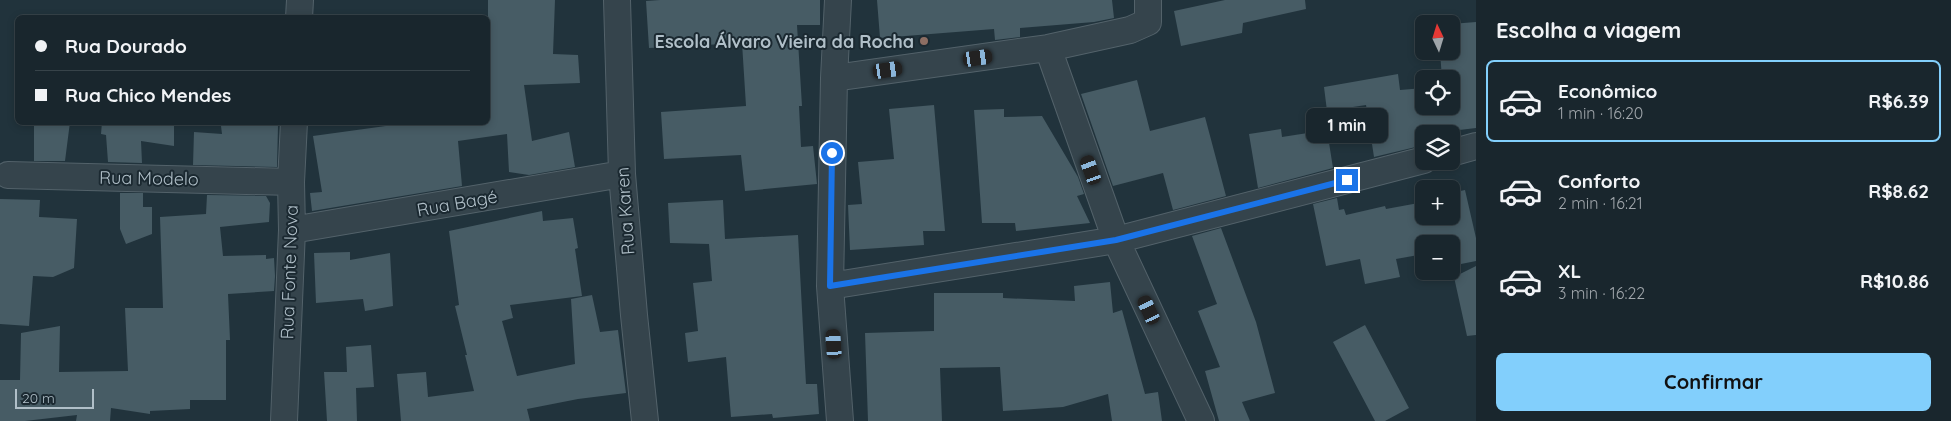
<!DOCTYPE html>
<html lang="pt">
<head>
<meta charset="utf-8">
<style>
	body { margin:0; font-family:Quicksand,sans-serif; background:#263239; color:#f1f3f6; height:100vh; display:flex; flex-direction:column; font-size:19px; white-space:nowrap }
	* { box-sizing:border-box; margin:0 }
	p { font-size:16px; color:#9fa5aa }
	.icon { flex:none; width:28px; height:28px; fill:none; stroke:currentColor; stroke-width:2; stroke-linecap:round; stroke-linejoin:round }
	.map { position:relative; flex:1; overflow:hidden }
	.details { display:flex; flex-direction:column; background:#19262d; width:475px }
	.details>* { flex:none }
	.top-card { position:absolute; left:15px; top:15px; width:475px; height:110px; border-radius:8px; box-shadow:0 2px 8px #0003,0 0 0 1px #374349; display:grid; align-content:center; height:110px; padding:0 20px; background:#19262d }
	.needle { width:32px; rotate:356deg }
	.controls { position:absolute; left:1415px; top:15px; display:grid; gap:10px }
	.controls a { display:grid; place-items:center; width:45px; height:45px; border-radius:8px; background:#19262d; box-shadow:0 2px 8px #0003,0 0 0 1px #374349; font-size:25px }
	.scale { position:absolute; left:15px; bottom:12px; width:79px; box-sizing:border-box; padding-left:5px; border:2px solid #b0bfc8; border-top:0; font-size:14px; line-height:18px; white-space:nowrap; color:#b0bfc8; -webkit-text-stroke:4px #1b2931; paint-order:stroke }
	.end { position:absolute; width:22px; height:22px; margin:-11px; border:6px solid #1a73e8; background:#fff; box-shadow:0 0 0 2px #fff }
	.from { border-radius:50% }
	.bubble { position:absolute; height:35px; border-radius:8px; background:#19262d; box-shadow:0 2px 8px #0003,0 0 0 1px #374349; font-size:16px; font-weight:700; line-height:35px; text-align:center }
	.car { position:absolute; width:15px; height:30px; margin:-15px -8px; border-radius:6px; box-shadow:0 0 4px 1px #0007; background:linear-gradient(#222 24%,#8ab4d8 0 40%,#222 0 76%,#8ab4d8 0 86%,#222 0) }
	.top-card b { display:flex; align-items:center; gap:18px; height:48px; font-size:19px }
	.top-card b+b { border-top:1px solid #374349 }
	.top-card i { width:12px; height:12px; background:#f1f3f6 }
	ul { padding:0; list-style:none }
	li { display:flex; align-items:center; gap:15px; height:82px; margin:0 10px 8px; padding:0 10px; border:2px solid transparent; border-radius:8px }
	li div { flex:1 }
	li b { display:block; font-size:19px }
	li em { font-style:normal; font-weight:700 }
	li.current { border-color:#82cffc }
	li>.icon { width:45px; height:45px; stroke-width:1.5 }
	h2 { padding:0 20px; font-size:22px; line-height:60px }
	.button { display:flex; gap:10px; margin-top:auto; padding:10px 20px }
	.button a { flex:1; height:58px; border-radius:8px; background:#82cffc; color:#111; font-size:20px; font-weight:700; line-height:58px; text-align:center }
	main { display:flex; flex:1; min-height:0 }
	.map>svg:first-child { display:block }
</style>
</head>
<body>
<main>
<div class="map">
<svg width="1476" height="421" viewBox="0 0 1476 421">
	<rect width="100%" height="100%" fill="#21333c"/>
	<!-- building -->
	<path fill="#475c65" d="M488 0H555L553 54 578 55 580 83 524 85 532 141 569 132 575 167 529 175 509 172 507 134 458 141 462 186 312 211 310 193 322 192 313 136 393 125 488 122Z
		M660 0H820V25H797L802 106H799L801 147 813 146 817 184 745 191 741 155 664 159 661 112 746 106 742 43 649 48 646 1Z
		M877 0H1112L1114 18 1094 22 1020 28V37L995 40 994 29 880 38Z
		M1225 0H1305L1306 9 1243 23 1242 33 1181 46 1174 11Z
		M1476 22V128L1451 131 1453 137H1451V134H1424V145L1374 157 1366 105 1327 111 1324 87 1398 74 1400 90 1424 88V106H1451V79H1442L1440 51H1451V24Z
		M1137 80 1150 131 1205 117 1226 196 1173 210 1163 173 1113 186 1081 94Z
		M934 105 945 231H923L924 245 850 250 848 205 862 204 858 162 894 159 889 109Z
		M1004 109V117L1042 116 1078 177 1084 194 1077 196 1090 223 1016 231 1015 223H982L974 110Z
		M34 122H70L65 161H34Z
		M102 122H174V146L141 141 142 163 108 162 106 135 101 134Z
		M221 126H278L277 167 193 165 194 132 222 134Z
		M1281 129 1282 137 1327 130 1333 168 1258 188 1249 134Z
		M1465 190 1476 238V261L1451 266V244H1424V254L1396 259 1400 277 1365 284 1360 259 1326 266 1313 204 1337 198 1339 210 1344 209 1346 215 1385 206 1386 209 1424 202V216H1451V193Z
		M120 193H143V207H152V234L126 244 120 229Z
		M207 195 266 196 270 203 269 222 220 227 223 256 266 255V259L274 258 275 276 274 291 228 294 230 340H226V400H190V409L150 411V414L111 408 110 421H76L77 415 25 421H0V380H20L21 333 60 326 59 372 128 371 125 308H163L160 217 206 214Z
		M0 199 40 200 39 217 77 219 74 268 53 277 33 276 29 326 0 324Z
		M723 200 725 239 798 235 806 384H817L819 414 773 418 772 414 731 417 726 357 688 362 685 333 698 331 693 283 712 281 709 244 670 243 668 203Z
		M542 211 543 221 573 218 578 248 575 249 582 296 510 305 513 318 502 321 517 376 575 364 571 299 592 295 600 332 618 330 626 393 578 399 527 409 530 421H401L397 374 426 372 428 397 474 391 465 355H467L455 306 459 305 449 231Z
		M1221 228 1256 322 1275 393 1242 402 1250 421H1219L1205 371 1220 367 1198 311 1217 304 1192 236Z
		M350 252V260L390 253 393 306 365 311 363 299 316 303 314 253Z
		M1476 266V335L1467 336 1454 277Z
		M1110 282 1113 313 1122 310 1145 394 1158 392 1162 421H1112L1108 394 1063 407 1003 411 1000 367 940 368 942 421H868L865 333 934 331V293H1003V298L1075 301 1074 286Z
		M1365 325 1409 408 1385 421H1375L1333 342Z
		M371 345 374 387 356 388 357 421H327L324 372H347L346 347Z"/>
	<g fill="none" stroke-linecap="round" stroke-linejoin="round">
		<defs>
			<path id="street" d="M617 0 622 174 634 315 645 421
				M838 0 834 78 830 286 840 421
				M299 18 300 0
				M1048 48 1116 240 1201 421
				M834 78 1048 48 1130 30 1148 22V0
				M1451 153 1476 146
				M8 175 291 182
				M292 230 622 174
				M830 286 1116 240 1424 160
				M284 421 292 230 291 182 294 122"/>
		</defs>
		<!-- street casing -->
		<use href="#street" stroke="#53626a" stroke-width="28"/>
		<!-- street -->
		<use href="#street" stroke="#35444c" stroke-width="26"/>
	</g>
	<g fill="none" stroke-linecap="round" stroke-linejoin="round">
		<!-- route -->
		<path stroke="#1a73e8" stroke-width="6" d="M832 153 830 286 1116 240 1347 180"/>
	</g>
	<!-- markers -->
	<circle fill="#8d6e63" stroke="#1b2931" stroke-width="2" cx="924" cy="41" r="5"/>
	<g text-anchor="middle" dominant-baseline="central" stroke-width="4" stroke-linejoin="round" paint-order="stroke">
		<!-- poi labels -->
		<g font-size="18" font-weight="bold" fill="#b0bfc8" stroke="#1b2931" text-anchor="end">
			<text x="914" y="41">Escola Álvaro Vieira da Rocha</text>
		</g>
		<!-- street labels -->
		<g font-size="18" fill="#b0bfc8" stroke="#1b2931">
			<text transform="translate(149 178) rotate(1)">Rua Modelo</text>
			<text transform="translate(457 203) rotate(-10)">Rua Bagé</text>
			<text transform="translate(625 211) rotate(-94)">Rua Karen</text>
			<text transform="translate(289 272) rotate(-88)">Rua Fonte Nova</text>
		</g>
	</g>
</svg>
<div class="controls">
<a><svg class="needle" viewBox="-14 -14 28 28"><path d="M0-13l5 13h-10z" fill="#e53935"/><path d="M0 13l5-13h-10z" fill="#9fa5aa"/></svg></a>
<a><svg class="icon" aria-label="locate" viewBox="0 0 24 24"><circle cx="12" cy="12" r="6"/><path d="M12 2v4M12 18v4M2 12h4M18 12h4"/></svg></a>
<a><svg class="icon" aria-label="layers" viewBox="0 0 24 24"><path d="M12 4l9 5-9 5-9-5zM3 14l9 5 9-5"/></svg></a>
<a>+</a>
<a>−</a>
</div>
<div class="scale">20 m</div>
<i class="end from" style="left:832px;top:153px"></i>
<i class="end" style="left:1347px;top:180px"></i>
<div class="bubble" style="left:1306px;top:108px;width:82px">1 min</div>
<i class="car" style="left:978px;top:58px;rotate:82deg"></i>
<i class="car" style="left:888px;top:70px;rotate:82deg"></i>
<i class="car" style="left:1091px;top:170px;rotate:340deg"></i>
<i class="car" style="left:1149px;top:310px;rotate:335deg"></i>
<i class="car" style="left:834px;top:344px;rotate:356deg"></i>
<div class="top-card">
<b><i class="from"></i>Rua Dourado</b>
<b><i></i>Rua Chico Mendes</b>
</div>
</div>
<section class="details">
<h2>Escolha a viagem</h2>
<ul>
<li class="current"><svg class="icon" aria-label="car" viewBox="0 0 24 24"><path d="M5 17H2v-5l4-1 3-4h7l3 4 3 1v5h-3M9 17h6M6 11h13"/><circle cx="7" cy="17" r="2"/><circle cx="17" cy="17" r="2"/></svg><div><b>Econômico</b><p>1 min · 16:20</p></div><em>R$6.39</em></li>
<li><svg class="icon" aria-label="car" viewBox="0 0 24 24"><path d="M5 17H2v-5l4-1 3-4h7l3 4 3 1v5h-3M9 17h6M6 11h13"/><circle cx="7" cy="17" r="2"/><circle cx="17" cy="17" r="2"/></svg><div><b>Conforto</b><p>2 min · 16:21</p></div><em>R$8.62</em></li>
<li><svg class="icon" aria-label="car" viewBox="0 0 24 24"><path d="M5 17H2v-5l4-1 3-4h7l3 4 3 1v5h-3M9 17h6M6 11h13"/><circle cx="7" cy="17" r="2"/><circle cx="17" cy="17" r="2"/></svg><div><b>XL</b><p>3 min · 16:22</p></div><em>R$10.86</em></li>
</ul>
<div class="button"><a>Confirmar</a></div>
</section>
</main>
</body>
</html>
